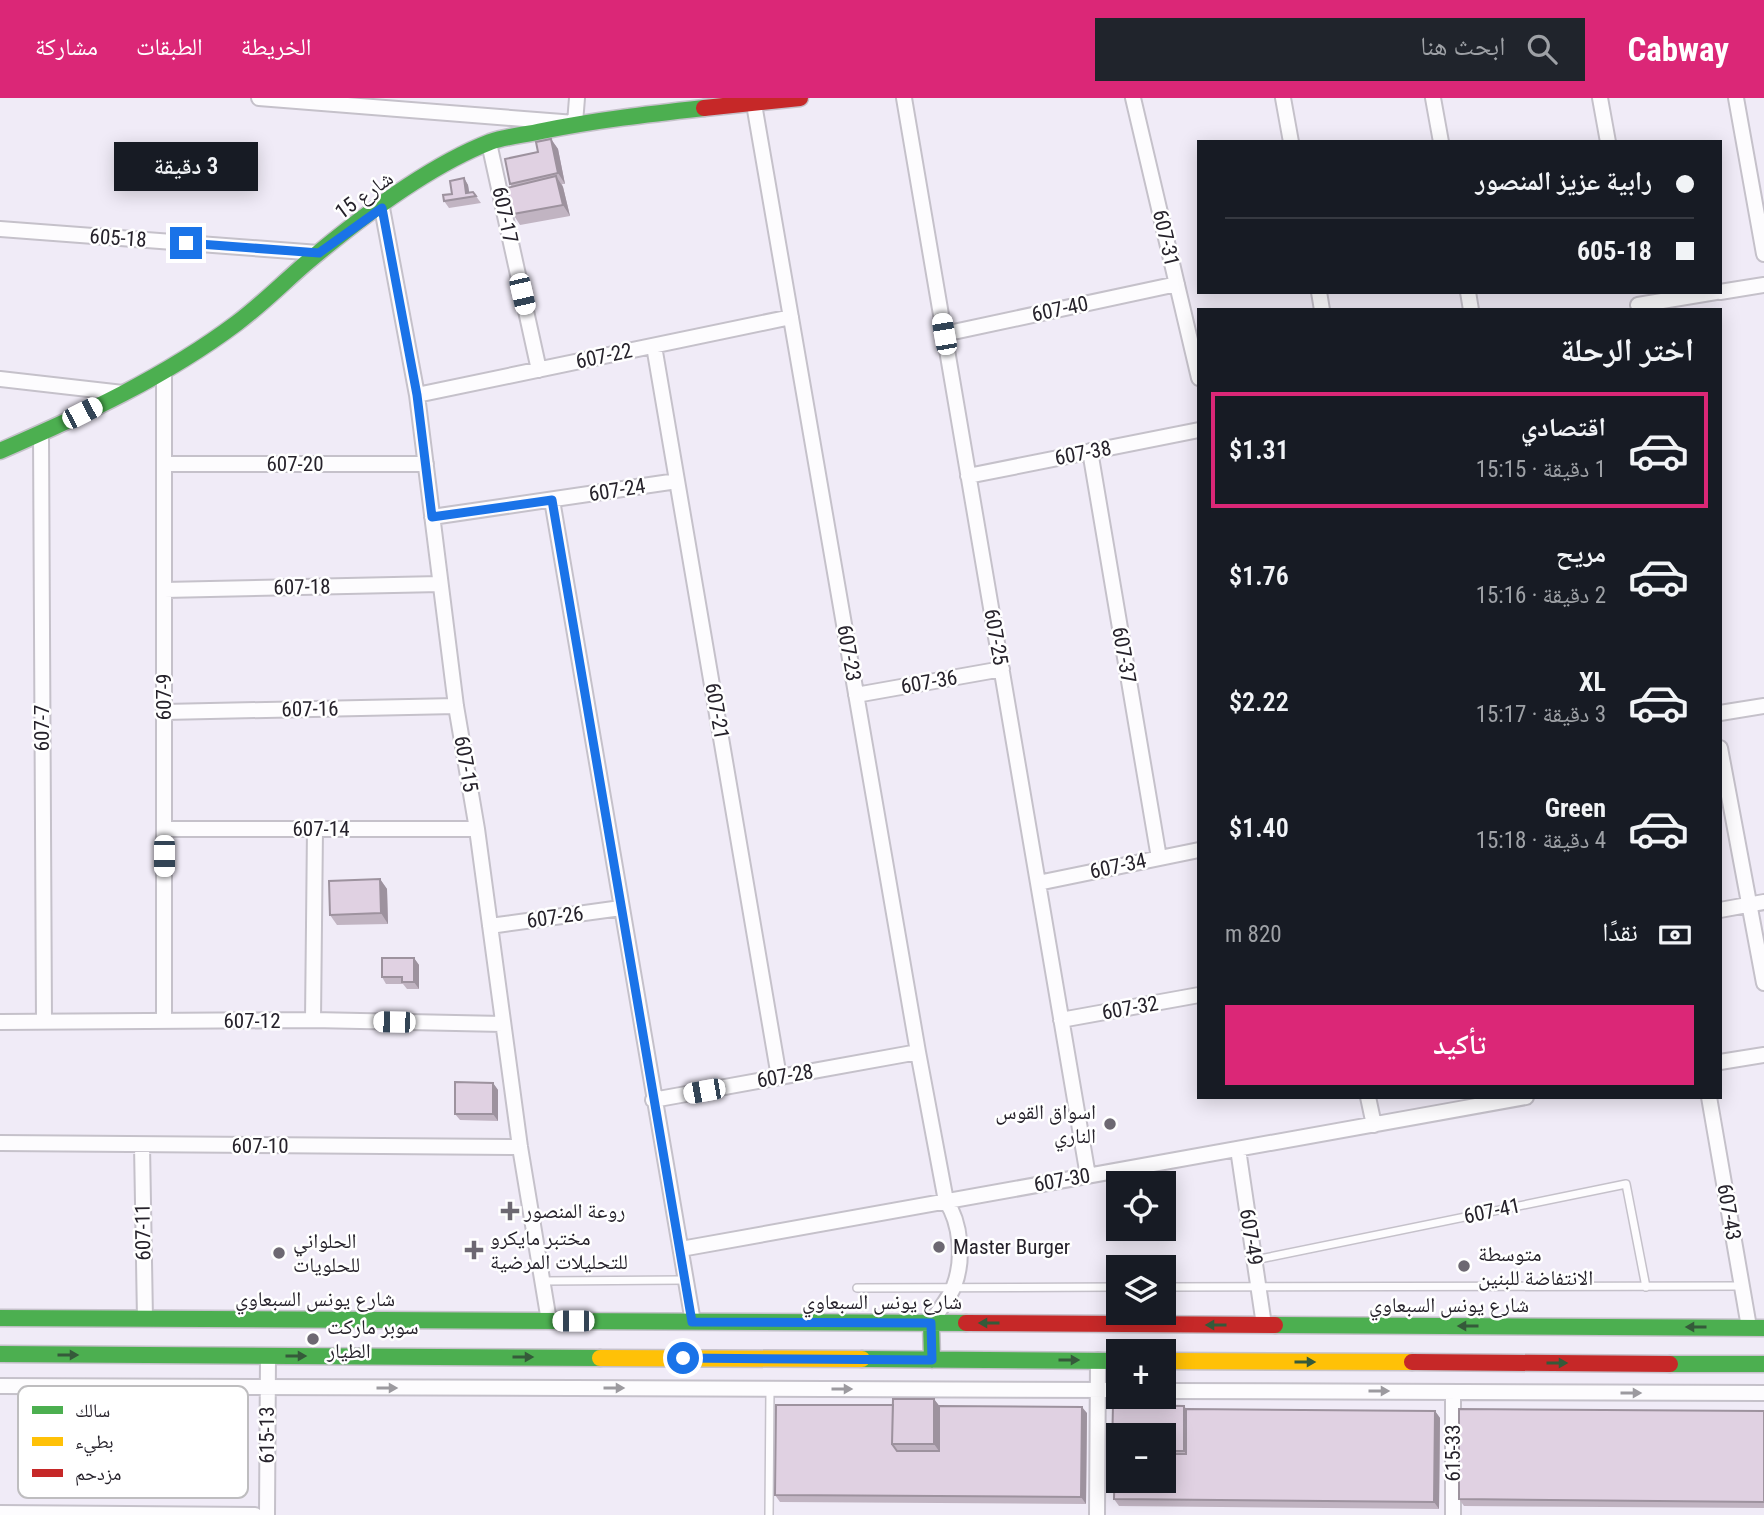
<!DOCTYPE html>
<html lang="ar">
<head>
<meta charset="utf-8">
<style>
	body { margin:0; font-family:"Roboto Condensed","Noto Naskh Arabic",sans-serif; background:#20242c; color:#f1f3f6; direction:rtl; height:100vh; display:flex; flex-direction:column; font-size:26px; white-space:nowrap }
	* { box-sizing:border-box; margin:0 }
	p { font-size:23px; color:#9ea1a6 }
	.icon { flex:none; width:38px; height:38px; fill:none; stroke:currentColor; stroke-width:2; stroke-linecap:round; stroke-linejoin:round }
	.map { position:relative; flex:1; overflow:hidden; direction:ltr }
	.sheet { position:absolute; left:1197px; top:210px; width:525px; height:791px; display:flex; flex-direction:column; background:#171b24; border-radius:0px; box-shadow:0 4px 18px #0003; direction:rtl }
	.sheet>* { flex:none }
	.guide { position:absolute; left:1197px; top:42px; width:525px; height:154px; border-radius:0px; box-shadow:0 4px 18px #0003; direction:rtl; display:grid; align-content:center; height:154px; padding:0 28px; background:#171b24 }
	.buttons { position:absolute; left:1106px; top:1073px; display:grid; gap:14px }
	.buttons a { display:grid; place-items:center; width:70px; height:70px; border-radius:0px; background:#171b24; box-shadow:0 4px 18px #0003; font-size:35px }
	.end { position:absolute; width:32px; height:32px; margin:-16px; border:9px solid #1a73e8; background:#fff; box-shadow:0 0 0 4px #fff }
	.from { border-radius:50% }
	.bubble { position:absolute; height:49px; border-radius:0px; background:#171b24; box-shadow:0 4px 18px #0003; font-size:23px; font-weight:600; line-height:49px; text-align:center; direction:rtl }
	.car { position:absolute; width:21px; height:42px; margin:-21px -10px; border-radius:9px; box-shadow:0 0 5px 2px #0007; background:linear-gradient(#fff 24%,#345 0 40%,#fff 0 76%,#345 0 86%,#fff 0) }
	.guide b { display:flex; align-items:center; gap:24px; height:66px; font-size:26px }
	.guide b+b { border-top:2px solid #363941 }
	.guide i { width:18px; height:18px; background:#f1f3f6 }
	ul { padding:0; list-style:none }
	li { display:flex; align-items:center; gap:21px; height:116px; margin:0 14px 10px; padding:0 14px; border:4px solid transparent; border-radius:0px }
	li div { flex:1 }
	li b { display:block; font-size:26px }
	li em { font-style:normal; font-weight:600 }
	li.active { border-color:#db2777 }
	li>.icon { width:63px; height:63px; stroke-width:1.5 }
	h2 { padding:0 28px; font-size:32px; line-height:84px }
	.pay { display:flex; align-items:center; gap:18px; height:77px; padding:0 28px; font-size:26px }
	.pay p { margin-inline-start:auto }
	.action { display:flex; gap:14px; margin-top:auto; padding:14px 28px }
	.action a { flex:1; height:80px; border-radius:0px; background:#db2777; color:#fff; font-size:28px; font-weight:600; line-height:80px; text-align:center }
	header { display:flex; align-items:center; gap:42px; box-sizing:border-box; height:98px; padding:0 35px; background:#db2777; color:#fff }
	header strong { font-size:33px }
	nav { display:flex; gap:38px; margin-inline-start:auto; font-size:24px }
	.search { width:490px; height:63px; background:#20242c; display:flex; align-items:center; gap:18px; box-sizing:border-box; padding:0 24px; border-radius:0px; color:#9ea1a6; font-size:26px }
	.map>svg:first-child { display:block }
</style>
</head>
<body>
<header>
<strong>Cabway</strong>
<div class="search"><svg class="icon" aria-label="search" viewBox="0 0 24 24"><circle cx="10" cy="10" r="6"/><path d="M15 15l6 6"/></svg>ابحث هنا</div>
<nav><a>الخريطة</a><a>الطبقات</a><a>مشاركة</a></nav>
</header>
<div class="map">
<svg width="1764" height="1417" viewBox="0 0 1764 1417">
	<rect width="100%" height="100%" fill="#f0ebf7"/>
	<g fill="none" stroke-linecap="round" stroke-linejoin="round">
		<defs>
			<path id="lane" d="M1255 1162 1626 1086 1646 1189
				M543 1183 685 1182
				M1164 1189 1742 1188
				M857 1190 1118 1189
				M769 1417 770 1291"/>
			<path id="street" d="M259 0 575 25 577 0
				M904 0 1088 1078
				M1133 0 1199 280
				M1283 0 1291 44
				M1433 0 1441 44
				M1600 0 1608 44
				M1736 0 1764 156
				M754 6 918 954 946 1103C961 1125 964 1162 954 1188 949 1201 938 1213 931 1225
				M489 45 539 272
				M382 110 417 297 456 608 477 731 520 1049 549 1223
				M0 131 319 155
				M1319 194 1322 212
				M1468 194 1471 212
				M1720 194 1764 187
				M1638 207 1716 194
				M944 236 1177 186
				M654 248 779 979
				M0 281 123 295
				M417 297 791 219
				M41 336 44 923
				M1090 353 1159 760
				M164 366H426
				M968 378 1199 332
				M552 402 693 1224
				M432 419 677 383
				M164 492 440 486
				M856 597 1002 571
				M164 614 456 608
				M1720 615 1764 608
				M1720 650 1764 885
				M164 731H477
				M1038 785 1199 752
				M1720 812 1764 804
				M490 828 621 810
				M313 922 315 731
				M1061 922 1199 897
				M164 923V274
				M0 924 313 922 503 926
				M1720 964 1764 957
				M1368 999 1374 1027
				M1709 999 1749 1229
				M653 1002 918 954
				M0 1045 520 1049
				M142 1047 145 1221
				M1238 1051 1264 1227
				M681 1151 1526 999
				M0 1288 1118 1292
				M1164 1293 1764 1295
				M0 1415 255 1417
				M267 1417 268 1258
				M1097 1417 1098 1262
				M1453 1417V1294"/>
			<path id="fast" d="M0 353C83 317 165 279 237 225 261 207 282 186 305 166 356 123 428 68 490 44 507 38 525 37 542 33 596 22 650 16 704 10
				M0 1220 966 1225
				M931 1225 932 1262
				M1275 1227 1764 1230
				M0 1256 600 1260
				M862 1261 1118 1263
				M1670 1266H1764"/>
			<path id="slow" d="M600 1260 862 1261
				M1164 1263 1412 1264"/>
			<path id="jam" d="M704 10 800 0
				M966 1225 1275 1227
				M1412 1264 1670 1266"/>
		</defs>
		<!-- lane casing -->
		<use href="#lane" stroke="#c5c1ca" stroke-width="10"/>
		<!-- street casing -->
		<use href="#street" stroke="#c5c1ca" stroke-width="18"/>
		<!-- fast casing -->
		<use href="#fast" stroke="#c5c1ca" stroke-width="19"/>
		<!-- slow casing -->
		<use href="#slow" stroke="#c5c1ca" stroke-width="19"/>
		<!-- jam casing -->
		<use href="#jam" stroke="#c5c1ca" stroke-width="19"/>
		<!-- lane -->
		<use href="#lane" stroke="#fdfcfe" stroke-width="7"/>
		<!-- street -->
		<use href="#street" stroke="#fdfcfe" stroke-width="14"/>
		<!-- fast -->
		<use href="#fast" stroke="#4caf50" stroke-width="16"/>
		<!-- slow -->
		<use href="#slow" stroke="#ffc107" stroke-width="16"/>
		<!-- jam -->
		<use href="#jam" stroke="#c62828" stroke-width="16"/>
	</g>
	<!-- wall -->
	<path fill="#c1b4c2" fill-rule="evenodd" d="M551 41 558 51 565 86H562L563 89 570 118 520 127 513 116 512 89 510 86Z
		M464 80 468 87 469 94H473L481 105 449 110 444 103 452 96Z
		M380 781 387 791 388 826 337 827 330 817Z
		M414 860 419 867V891H407L403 886H386L382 879Z
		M493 985 498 992V1023L460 1022 455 1016Z
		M934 1301 939 1308 1087 1315 1086 1406 780 1404 775 1397Z
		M1113 1307 1184 1308 1186 1311 1435 1313 1440 1320 1439 1411 1119 1408 1114 1401 1115 1356 1112 1352ZM1118 1337H1164V1382H1118Z
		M1764 1313V1410L1464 1408 1459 1401Z"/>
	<!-- shaded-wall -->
	<path fill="#9d929e" d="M551 41 558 51 565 86 558 75Z
		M556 78 563 89 570 118 563 107Z
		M464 80 468 87 470 99 466 95Z
		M380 781 387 791 388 826 381 815Z
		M414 860 419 867V891L414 884Z
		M493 985 498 992V1023L493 1016Z
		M934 1301 944 1314V1360L934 1346Z
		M1184 1308 1191 1318V1363L1184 1353Z
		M1082 1309 1087 1315 1086 1406 1081 1399Z
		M1435 1313 1440 1320 1439 1411 1434 1404Z"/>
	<!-- building -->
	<path fill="#e0d1e2" stroke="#9d929e" stroke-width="2" d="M551 41 558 75 510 86 505 61 538 54 536 44Z
		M556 78 563 107 513 116 507 90Z
		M464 80 466 95 473 94 476 98 444 103 443 97 452 96 450 83Z
		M380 781 381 815 330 817 329 783Z
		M382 860H414V884H402V879H382Z
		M455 984 493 985V1016H455Z
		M893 1301H934V1346H892Z
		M776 1307H893L892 1346 897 1353H939V1308L1082 1309 1081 1399 775 1397Z
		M1113 1307 1184 1308V1353H1164V1337H1118V1353L1112 1352Z
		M1186 1311 1435 1313 1434 1404 1114 1401 1115 1356H1118V1382H1164V1356H1186Z
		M1459 1311 1764 1313V1404L1459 1401Z"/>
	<!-- one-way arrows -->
	<defs><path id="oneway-solid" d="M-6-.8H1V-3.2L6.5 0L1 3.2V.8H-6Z" transform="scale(1.75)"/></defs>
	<g fill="#355a3a">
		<use href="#oneway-solid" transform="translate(989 1225) rotate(-180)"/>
		<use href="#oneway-solid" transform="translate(1216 1227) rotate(-180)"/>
		<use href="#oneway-solid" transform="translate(1468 1228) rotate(-180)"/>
		<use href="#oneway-solid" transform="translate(1696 1229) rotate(-180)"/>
		<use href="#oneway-solid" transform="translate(68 1257)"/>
		<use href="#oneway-solid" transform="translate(296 1258)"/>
		<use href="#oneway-solid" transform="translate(523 1259)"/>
		<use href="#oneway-solid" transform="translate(1069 1262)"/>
		<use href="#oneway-solid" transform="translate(1305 1264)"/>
		<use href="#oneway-solid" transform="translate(1557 1265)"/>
	</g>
	<g fill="#9c9a9f">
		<use href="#oneway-solid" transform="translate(387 1290)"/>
		<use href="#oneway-solid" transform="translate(614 1290)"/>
		<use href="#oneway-solid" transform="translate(842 1291)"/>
		<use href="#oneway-solid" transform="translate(1379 1293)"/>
		<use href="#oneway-solid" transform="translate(1631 1295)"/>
	</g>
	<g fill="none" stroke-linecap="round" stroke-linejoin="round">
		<!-- route -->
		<path stroke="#1a73e8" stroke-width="9" d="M186 145 319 155 382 110 417 297 432 419 552 402 692 1224 931 1225 932 1262 683 1260"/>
	</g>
	<!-- markers -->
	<g fill="#6d6872" stroke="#fff" stroke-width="2.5">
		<circle cx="1110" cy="1026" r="7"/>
		<path d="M506.5 1102.5h7v7h7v7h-7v7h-7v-7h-7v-7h7z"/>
		<circle cx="939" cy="1149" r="7"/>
		<path d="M470.5 1141.5h7v7h7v7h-7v7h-7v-7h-7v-7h7z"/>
		<circle cx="279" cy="1155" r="7"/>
		<circle cx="1464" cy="1168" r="7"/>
		<circle cx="313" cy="1241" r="7"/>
	</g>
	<g text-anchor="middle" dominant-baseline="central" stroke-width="5" stroke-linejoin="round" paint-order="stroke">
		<!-- street labels -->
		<g font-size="21" fill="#26222b" stroke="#fff">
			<text transform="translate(364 97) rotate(-36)">شارع 15</text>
			<text transform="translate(505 117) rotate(78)">607-17</text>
			<text transform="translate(118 140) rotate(4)">605-18</text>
			<text transform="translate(1166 140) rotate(77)">607-31</text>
			<text transform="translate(1060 211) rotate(-12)">607-40</text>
			<text transform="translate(604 258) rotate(-12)">607-22</text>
			<text transform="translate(1083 355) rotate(-11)">607-38</text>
			<text x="295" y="366">607-20</text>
			<text transform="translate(617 392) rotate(-9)">607-24</text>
			<text transform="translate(302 489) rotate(-1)">607-18</text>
			<text transform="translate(996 539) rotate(80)">607-25</text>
			<text transform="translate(849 555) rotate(80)">607-23</text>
			<text transform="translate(1124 557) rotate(80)">607-37</text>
			<text transform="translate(929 584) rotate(-10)">607-36</text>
			<text transform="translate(164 599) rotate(-90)">607-9</text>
			<text transform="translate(310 611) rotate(-1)">607-16</text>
			<text transform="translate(717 613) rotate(80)">607-21</text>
			<text transform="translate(42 630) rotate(-90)">607-7</text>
			<text transform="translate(466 666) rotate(80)">607-15</text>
			<text x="321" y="731">607-14</text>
			<text transform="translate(1118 768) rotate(-12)">607-34</text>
			<text transform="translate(555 819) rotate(-8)">607-26</text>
			<text transform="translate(1130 910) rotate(-10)">607-32</text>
			<text x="252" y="923">607-12</text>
			<text transform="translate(785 978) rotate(-10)">607-28</text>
			<text x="260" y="1048">607-10</text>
			<text transform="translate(1062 1082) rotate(-10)">607-30</text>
			<text transform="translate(1492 1113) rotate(-12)">607-41</text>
			<text transform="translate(1729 1114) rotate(80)">607-43</text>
			<text transform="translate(143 1134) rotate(-91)">607-11</text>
			<text transform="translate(1251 1139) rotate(81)">607-49</text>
			<text x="315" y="1201">شارع يونس السبعاوي</text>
			<text x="882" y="1204">شارع يونس السبعاوي</text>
			<text x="1449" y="1207">شارع يونس السبعاوي</text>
			<text transform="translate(267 1337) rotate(-90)">615-13</text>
			<text transform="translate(1453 1355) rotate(-90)">615-33</text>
		</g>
		<!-- poi labels -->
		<g font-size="21" fill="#26222b" stroke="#fff" text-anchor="start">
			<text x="1096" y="1014" text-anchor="end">اسواق القوس<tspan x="1096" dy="24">الناري</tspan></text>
			<text x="524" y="1113">روعة المنصور</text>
			<text x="490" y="1140">مختبر مايكرو<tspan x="490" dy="24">للتحليلات المرضية</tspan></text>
			<text x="293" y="1143">الحلواني<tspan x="293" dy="24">للحلويات</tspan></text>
			<text x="953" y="1149">Master Burger</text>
			<text x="1478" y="1156">متوسطة<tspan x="1478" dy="24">الانتفاضة للبنين</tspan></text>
			<text x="327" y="1229">سوبر ماركت<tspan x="327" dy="24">الطيار</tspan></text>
		</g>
	</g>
	<!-- legend -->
	<rect x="18" y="1288" width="230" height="112" rx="10" fill="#fff" stroke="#bebdbf" stroke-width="2"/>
	<rect x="32" y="1308" width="31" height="8" fill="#4caf50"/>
	<rect x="32" y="1339" width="31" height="9" fill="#ffc107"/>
	<rect x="32" y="1371" width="31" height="8" fill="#c62828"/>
	<g font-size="19" fill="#26222b">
		<text x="75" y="1319">سالك</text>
		<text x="75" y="1350">بطيء</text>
		<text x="75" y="1382">مزدحم</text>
	</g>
</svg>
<div class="buttons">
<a><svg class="icon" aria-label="locate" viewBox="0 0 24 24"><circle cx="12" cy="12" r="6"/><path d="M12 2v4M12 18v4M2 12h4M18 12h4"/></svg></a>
<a><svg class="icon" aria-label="layers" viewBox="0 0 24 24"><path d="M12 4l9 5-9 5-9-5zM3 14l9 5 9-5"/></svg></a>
<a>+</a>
<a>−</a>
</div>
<i class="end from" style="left:683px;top:1260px"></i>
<i class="end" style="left:186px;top:145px"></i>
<div class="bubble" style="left:114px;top:44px;width:144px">3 دقيقة</div>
<i class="car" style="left:522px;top:196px;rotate:167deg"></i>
<i class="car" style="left:944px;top:236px;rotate:350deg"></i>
<i class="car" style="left:82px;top:315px;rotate:63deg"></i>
<i class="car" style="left:164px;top:758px;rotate:180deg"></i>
<i class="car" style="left:394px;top:924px;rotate:271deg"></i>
<i class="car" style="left:704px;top:993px;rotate:260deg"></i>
<i class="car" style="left:573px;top:1223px;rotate:270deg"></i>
<div class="guide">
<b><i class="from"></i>رابية عزيز المنصور</b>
<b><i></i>605-18</b>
</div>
<section class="sheet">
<h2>اختر الرحلة</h2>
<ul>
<li class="active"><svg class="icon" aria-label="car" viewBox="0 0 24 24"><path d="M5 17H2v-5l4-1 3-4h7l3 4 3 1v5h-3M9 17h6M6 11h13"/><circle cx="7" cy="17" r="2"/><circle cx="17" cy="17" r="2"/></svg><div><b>اقتصادي</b><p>1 دقيقة · 15:15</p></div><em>$1.31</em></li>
<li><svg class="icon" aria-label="car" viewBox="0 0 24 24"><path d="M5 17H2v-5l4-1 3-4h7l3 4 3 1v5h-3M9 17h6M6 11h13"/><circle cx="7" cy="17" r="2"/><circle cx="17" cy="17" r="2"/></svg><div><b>مريح</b><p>2 دقيقة · 15:16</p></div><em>$1.76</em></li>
<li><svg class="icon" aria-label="car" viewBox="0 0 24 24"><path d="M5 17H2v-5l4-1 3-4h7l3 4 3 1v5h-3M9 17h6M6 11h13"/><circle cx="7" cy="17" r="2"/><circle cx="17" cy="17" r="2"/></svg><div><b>XL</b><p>3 دقيقة · 15:17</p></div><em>$2.22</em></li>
<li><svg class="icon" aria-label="car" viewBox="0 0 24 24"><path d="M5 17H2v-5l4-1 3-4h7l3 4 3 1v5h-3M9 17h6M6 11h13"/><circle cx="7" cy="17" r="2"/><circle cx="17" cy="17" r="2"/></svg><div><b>Green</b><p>4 دقيقة · 15:18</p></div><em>$1.40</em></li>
</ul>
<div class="pay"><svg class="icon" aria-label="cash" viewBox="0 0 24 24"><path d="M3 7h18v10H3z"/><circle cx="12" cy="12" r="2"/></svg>نقدًا<p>820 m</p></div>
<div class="action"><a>تأكيد</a></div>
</section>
</div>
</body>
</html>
